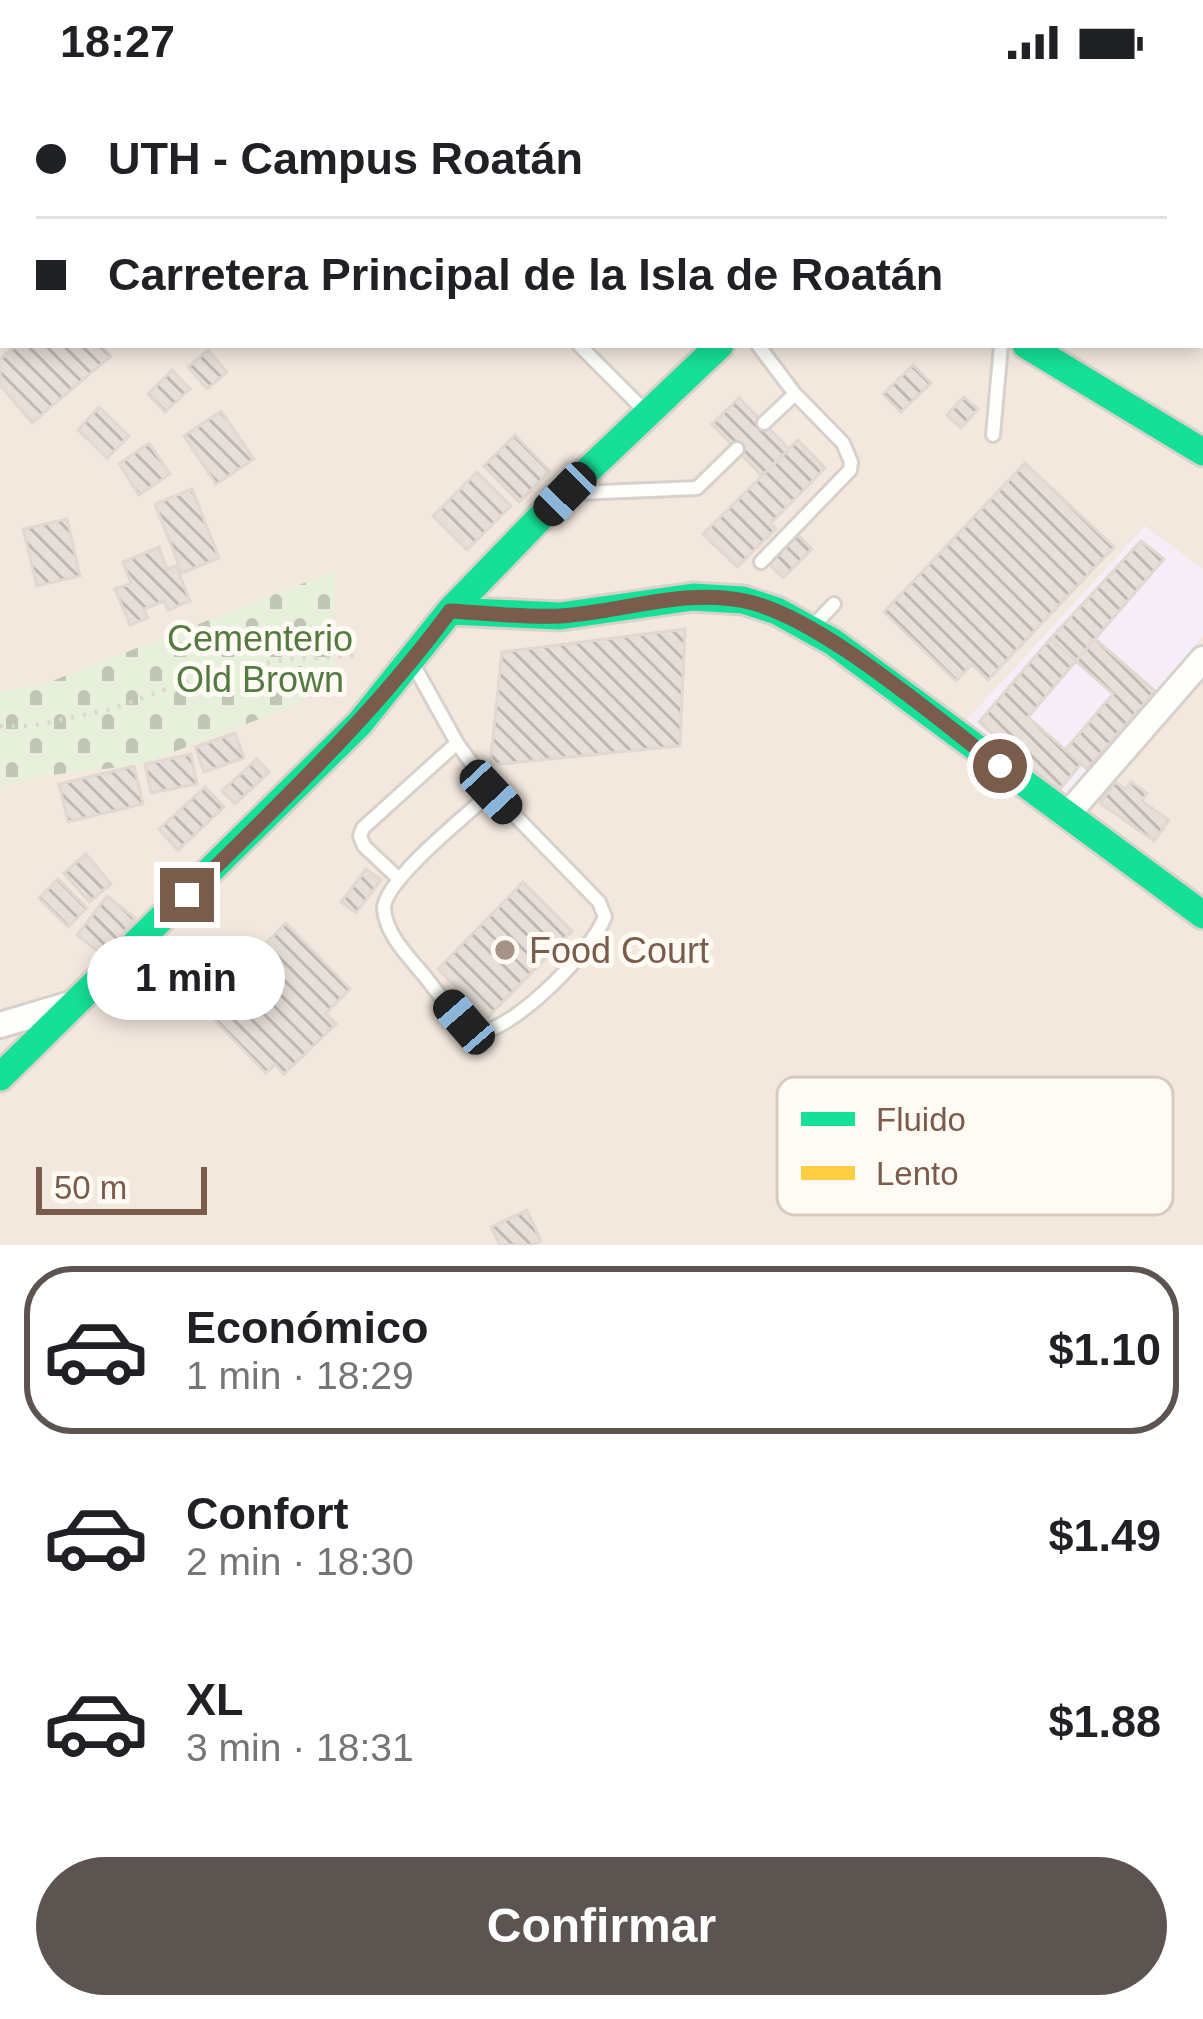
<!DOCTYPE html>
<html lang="es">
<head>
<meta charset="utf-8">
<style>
	body { margin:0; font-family:Arial,sans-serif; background:#f2f2f2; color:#202124; height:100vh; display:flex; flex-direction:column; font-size:45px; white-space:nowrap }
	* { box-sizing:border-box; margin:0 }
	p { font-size:39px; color:#757577 }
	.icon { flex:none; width:66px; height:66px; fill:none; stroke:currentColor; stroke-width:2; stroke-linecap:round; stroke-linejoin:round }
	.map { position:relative; height:1161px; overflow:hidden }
	.drawer { display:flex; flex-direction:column; background:#fff; flex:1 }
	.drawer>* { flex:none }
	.banner { position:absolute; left:0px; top:0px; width:1203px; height:264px; box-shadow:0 6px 18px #0003; display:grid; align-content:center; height:264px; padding:0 36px; background:#fff }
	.scale { position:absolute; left:36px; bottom:30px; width:171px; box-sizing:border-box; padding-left:12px; border:6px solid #7a5c4d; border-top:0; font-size:33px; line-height:42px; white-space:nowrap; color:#7a5c4d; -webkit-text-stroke:9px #fffaf3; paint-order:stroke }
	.end { position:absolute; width:54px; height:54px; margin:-27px; border:15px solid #7a5c4d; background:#fff; box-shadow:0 0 0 6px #fff }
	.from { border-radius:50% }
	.bubble { position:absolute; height:84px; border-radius:42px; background:#fff; box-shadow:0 6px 18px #0003; font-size:39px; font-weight:700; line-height:84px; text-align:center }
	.car { position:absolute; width:36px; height:72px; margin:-36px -18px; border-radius:15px; box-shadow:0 0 9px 3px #0007; background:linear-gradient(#222 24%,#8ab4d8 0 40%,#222 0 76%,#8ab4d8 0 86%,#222 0) }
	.banner b { display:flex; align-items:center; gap:42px; height:114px; font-size:45px }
	.banner b+b { border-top:3px solid #e0e0e0 }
	.banner i { width:30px; height:30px; background:#202124 }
	ul { padding:21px 0 0; list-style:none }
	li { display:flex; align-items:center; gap:36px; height:168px; margin:0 24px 18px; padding:0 12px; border:6px solid transparent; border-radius:48px }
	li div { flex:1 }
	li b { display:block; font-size:45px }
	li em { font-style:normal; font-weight:700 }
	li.active { border-color:#5c5450 }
	li>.icon { width:108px; height:108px; stroke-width:1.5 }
	.button { display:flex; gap:24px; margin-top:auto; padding:24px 36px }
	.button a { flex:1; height:138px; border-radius:72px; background:#5c5450; color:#fff; font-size:48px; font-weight:700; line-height:138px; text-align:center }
	.status { display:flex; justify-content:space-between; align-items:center; height:84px; padding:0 60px; background:#fff; direction:ltr }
	.status svg { height:33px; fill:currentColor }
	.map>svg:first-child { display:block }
</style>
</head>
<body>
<div class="status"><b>18:27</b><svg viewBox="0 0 49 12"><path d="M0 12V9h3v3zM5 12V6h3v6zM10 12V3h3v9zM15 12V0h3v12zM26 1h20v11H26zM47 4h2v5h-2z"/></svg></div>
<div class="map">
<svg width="1203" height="1161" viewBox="0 0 1203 1161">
	<defs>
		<pattern id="cemetery-stones" width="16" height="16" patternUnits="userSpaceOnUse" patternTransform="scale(3)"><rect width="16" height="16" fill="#e7f0db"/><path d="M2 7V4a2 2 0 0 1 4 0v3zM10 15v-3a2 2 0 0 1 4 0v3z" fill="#c0c6b4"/></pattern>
		<pattern id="building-back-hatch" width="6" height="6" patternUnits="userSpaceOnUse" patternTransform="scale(3)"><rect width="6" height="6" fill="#e6ded7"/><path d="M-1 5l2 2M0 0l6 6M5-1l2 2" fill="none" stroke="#bfb7b1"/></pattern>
	</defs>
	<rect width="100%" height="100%" fill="#f9f5f0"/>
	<!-- residential -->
	<path fill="#f2e8de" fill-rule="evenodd" d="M0 0H1203V1161H0ZM3 3H1200V261H3Z"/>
	<!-- education -->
	<path fill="#f6eef6" d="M1145 442 1203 485V552L1066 718 963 640Z"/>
	<!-- cemetery -->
	<path fill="url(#cemetery-stones)" d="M335 487 333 588 296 621 139 681 42 692 0 703V607L42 601Z"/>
	<!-- building -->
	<path fill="url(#building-back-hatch)" stroke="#e2d8d2" stroke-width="3" d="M17 261H102L111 272 32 339 0 301V275Z
		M208 266 227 288 207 305 188 283Z
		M913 281 931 299 901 328 883 310Z
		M172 286 190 305 165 328 148 310Z
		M964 313 978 325 961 344 947 331Z
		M739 314 789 365 762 392 712 340Z
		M99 323 129 352 107 374 78 346Z
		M221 327 254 375 216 400 184 352Z
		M515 351 550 387 519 418 484 382Z
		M798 356 825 384 771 439 776 445 737 483 703 450Z
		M149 359 170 390 139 411 119 380Z
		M1025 379 1114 463 988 596 972 580 956 597 884 528Z
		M477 388 511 422 467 466 433 432Z
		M192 405 219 474 182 489 155 420Z
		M67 435 80 492 37 502 23 445Z
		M798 451 812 465 783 494 769 480Z
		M1141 457 1164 475 1076 577 1050 555Z
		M159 463 167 485 176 482 190 517 168 526 164 517 144 525 148 534 130 541 115 505 131 499 123 478Z
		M685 545 680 662 490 681 502 568Z
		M1050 555 1076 577 1028 633 1081 680 1058 707 979 638Z
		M1095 555 1155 607 1087 685 1065 666 1113 610 1076 577Z
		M235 649 244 674 204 688 195 663Z
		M191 670 197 700 151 709 145 680Z
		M257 675 269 688 235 720 222 707Z
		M134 682 143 720 68 738 59 700Z
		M1115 698 1126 705 1131 698 1147 709 1142 717 1169 736 1154 757 1100 719Z
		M205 703 224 723 178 766 159 745Z
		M86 770 111 800 89 818 64 789Z
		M366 785 381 796 356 829 341 818Z
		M58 795 87 824 68 843 39 814Z
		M523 798 572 847 487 934 438 885Z
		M107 812 135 834 105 873 77 851Z
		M286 839 350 905 326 929 336 940 284 990 275 980 266 989 201 922Z
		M527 1126 541 1157 532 1161H500L491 1143Z"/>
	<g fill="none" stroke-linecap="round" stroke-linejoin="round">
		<defs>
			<path id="lane" d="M579 261 643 325
				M758 261 795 310 843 359 851 378 850 386 761 478
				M764 339 795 310
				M993 351 1001 261
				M578 409 697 404 737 365
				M814 541 834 520
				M413 580 457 659 492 708 599 818 605 833C590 869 520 939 483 948 457 940 439 909 422 889 407 871 386 850 384 825 383 797 469 729 492 708
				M399 795 364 762 360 752 363 744 457 659"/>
			<path id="street" d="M46 0V3
				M1067 731 1203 575
				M0 941 67 921"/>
			<path id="fast" d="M388 3 395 0
				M1026 261 1203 368
				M450 527 560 532 693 513 743 516 777 527 833 558 1203 831
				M0 993 359 640 450 527 564 409 720 261"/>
			<path id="slow" d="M845 3 846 0
				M0 117 3 116"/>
		</defs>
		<!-- lane casing -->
		<use href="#lane" stroke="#d7d1cb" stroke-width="18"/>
		<!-- street casing -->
		<use href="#street" stroke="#d7d1cb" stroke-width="30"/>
		<!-- fast casing -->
		<use href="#fast" stroke="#d9d2cb" stroke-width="33"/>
		<!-- slow casing -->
		<use href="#slow" stroke="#d9d2cb" stroke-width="33"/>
		<!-- path -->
		<path stroke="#dcd5d0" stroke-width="4.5" stroke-dasharray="3 9" stroke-linecap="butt" d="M0 642H32L112 625 213 588 290 575 354 572"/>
		<!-- lane -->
		<use href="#lane" stroke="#fefefd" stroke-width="12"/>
		<!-- street -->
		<use href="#street" stroke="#fefefd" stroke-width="24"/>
		<!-- fast -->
		<use href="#fast" stroke="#16e098" stroke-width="27"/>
		<!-- slow -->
		<use href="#slow" stroke="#ffcf43" stroke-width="27"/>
	</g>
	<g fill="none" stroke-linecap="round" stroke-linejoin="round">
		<!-- route -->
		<path stroke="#7a5c4d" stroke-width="15" d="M187 811C279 720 373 632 450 527 487 529 525 534 561 532 622 528 684 504 745 517 821 533 935 634 1000 682"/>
	</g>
	<!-- markers -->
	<circle fill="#a69286" stroke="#fffaf3" stroke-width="4.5" cx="505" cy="866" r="12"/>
	<g text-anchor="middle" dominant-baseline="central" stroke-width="10" stroke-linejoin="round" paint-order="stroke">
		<!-- park labels -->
		<g font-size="36" fill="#537a41" stroke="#fffaf3">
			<text x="260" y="554">Cementerio<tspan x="260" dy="41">Old Brown</tspan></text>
		</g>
		<!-- poi labels -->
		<g font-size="36" fill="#7a5c4d" stroke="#fffaf3" text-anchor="start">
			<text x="529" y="866">Food Court</text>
		</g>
	</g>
	<!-- legend -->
	<rect x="777" y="993" width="396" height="138" rx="18" fill="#fffaf3" stroke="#d7cbc1" stroke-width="3"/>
	<rect x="801" y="1028" width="54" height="14" fill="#16e098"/>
	<rect x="801" y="1082" width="54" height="14" fill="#ffcf43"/>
	<g font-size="33" fill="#7a5c4d">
		<text x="876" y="1047">Fluido</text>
		<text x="876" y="1101">Lento</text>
	</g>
</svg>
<div class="scale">50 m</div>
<i class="end from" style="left:1000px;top:682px"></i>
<i class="end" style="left:187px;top:811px"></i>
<div class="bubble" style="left:87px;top:852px;width:198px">1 min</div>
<i class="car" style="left:565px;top:410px;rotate:224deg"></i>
<i class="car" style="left:491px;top:708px;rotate:137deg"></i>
<i class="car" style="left:464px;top:938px;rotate:319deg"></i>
<div class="banner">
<b><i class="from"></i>UTH - Campus Roatán</b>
<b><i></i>Carretera Principal de la Isla de Roatán</b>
</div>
</div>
<section class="drawer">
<ul>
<li class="active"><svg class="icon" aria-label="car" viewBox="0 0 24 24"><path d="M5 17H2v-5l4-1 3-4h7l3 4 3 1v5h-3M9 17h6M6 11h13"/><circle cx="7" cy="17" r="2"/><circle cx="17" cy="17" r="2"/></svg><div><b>Económico</b><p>1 min · 18:29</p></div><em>$1.10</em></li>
<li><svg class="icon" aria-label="car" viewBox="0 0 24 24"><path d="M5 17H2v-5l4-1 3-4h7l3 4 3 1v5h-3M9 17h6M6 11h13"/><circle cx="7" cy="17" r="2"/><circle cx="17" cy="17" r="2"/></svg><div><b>Confort</b><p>2 min · 18:30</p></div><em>$1.49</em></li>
<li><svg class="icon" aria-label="car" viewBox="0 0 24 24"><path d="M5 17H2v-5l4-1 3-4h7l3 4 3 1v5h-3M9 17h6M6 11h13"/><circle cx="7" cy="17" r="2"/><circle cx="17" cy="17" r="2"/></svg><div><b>XL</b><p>3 min · 18:31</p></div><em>$1.88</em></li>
</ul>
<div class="button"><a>Confirmar</a></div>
</section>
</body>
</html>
